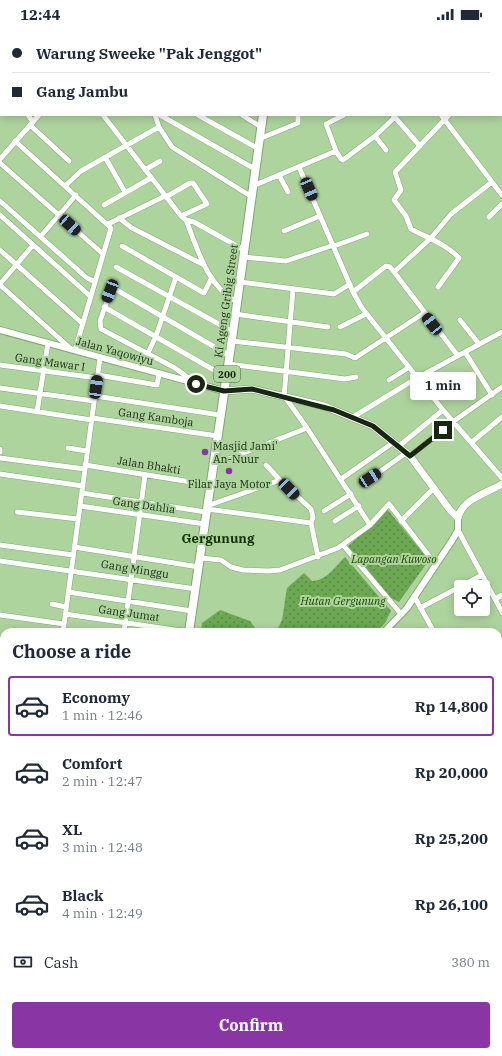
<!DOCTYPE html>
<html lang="en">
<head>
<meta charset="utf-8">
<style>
	body { margin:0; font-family:"IBM Plex Serif",serif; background:#f6f6f7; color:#1f2937; height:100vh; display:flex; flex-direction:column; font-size:15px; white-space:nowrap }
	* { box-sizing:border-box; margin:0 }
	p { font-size:13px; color:#747a83 }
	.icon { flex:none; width:22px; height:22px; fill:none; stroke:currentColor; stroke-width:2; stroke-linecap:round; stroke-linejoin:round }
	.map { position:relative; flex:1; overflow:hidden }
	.panel { position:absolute; left:0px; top:600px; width:502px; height:428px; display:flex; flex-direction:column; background:#fff; border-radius:12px 12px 0 0; box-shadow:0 2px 10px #0003 }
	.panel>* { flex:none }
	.top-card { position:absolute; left:0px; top:0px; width:502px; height:88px; box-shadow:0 2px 10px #0003; display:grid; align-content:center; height:88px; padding:0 12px; background:#fff }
	.buttons { position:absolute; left:454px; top:552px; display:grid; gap:8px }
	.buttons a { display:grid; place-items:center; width:36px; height:36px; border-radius:4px; background:#fff; box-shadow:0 2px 10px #0003; font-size:20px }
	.end { position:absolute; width:18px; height:18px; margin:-9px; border:5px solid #182712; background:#fff; box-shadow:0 0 0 2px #fff }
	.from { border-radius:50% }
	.bubble { position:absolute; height:28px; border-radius:4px; background:#fff; box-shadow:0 2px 10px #0003; font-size:13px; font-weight:700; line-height:28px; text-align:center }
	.car { position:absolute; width:12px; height:24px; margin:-12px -6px; border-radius:5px; box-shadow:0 0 3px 1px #0007; background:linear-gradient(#222 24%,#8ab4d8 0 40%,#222 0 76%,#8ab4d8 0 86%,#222 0) }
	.top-card b { display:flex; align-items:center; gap:14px; height:38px; font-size:15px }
	.top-card b+b { border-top:1px solid #e0e1e3 }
	.top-card i { width:10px; height:10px; background:#1f2937 }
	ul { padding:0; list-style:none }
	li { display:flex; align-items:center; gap:12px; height:60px; margin:0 8px 6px; padding:0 4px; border:2px solid transparent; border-radius:4px }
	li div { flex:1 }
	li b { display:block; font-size:15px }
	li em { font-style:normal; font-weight:700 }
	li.selected { border-color:#8935a4 }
	li>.icon { width:36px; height:36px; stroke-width:1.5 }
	h2 { padding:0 12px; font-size:18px; line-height:48px }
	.pay { display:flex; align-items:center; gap:10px; height:44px; padding:0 12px; font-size:15px }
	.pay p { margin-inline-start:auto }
	.cta { display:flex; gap:8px; margin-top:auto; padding:8px 12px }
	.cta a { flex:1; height:46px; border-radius:4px; background:#8935a4; color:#fff; font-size:16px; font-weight:700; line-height:46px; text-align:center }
	.status { display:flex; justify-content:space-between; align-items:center; height:28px; padding:0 20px; background:#fff; direction:ltr }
	.status svg { height:11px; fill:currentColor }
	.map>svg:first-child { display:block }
</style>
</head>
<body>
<div class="status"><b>12:44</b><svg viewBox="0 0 49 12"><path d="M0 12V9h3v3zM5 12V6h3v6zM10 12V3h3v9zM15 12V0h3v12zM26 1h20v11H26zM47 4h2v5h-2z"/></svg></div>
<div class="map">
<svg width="502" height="1028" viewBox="0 0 502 1028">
	<defs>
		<pattern id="park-dots" width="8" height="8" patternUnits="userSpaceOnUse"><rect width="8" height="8" fill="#6ca851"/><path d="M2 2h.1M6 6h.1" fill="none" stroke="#588942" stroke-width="1.8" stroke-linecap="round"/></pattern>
	</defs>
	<rect width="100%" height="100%" fill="#aed49e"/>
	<!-- park -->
	<path fill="url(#park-dots)" d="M387 481 429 532 399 574 391 570 348 518 370 499Z
		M345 529 391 583 385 595 376 604H276L282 592 287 560 304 545 312 553C326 553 336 538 345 529Z
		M220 582 250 593 258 604H201L202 595Z"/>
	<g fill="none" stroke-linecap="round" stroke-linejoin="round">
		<defs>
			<path id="minor" d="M7 0V1
				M58 0V1
				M97 0V1
				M131 0 132 1
				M186 0 187 1
				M247 0 249 1
				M310 0 311 1
				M382 0 383 1
				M106 1 107 0
				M389 1 391 0
				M427 1 428 0
				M501 31 502 30
				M0 32 1 33
				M0 50 1 51
				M28 87 33 94
				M103 87 181 188 186 192C198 222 207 258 237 274
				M155 87 159 99 172 119 252 169
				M160 87 255 141
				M198 87 257 120
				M242 87 261 99
				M393 87 420 118
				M30 97 69 133
				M259 111 298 95V87
				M15 113 111 200 75 322
				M386 122 375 108 395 89
				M336 123 341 131 343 132 375 108
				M105 129 125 164
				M0 131 39 87
				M0 135 103 226
				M299 139 353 264 362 280 443 382 502 450
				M145 142 160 133
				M279 147 288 164
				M492 154 502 167
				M65 158 81 143 159 99
				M253 158 336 123 326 96 344 87
				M166 169 190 155H193L207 176 181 188
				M0 173 87 250 95 254
				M104 177 151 150
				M0 187 91 269
				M489 189 502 176
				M119 190 132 200 204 237
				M186 192 194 194 244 222
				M108 196 165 168
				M284 203 320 188
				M41 208 76 167
				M122 218 204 265 211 251
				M334 218 367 206
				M0 222 83 296
				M244 229 286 233 334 217
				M116 239 233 304
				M394 244 458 328
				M240 254 334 266 350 256
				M0 256 33 217
				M0 257 71 321
				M438 259 459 230C446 216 428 210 411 201L406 188 394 172 401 162 395 144 449 87
				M353 264 386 238 390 239 394 244 431 210 451 186 492 154 441 87
				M104 279 226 349
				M235 286 328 299
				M460 292 479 316
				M340 299 366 286
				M232 313 346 326 355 330 424 285
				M465 324 492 367
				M148 325 156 308 176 249
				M228 336 345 351 356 349
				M0 337 97 350
				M98 347 157 357 159 346
				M389 352 408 340
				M194 354 175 340 101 301 100 293 111 262 115 261 230 328
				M0 360 94 373
				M95 368 220 387
				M284 369 293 261
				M0 378 92 392
				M37 384 48 315
				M353 389 417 350 502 304
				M92 390 218 408
				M307 400 370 497
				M472 414 502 389
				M399 418 443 382
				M68 420 87 423
				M0 424V421
				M410 428 454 393 502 359
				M0 430 85 441
				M85 437 210 457
				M213 437 307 400 285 369
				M266 437 280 452
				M0 446 83 458
				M371 450 406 425
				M341 451 394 414
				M82 465 206 484
				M80 478 205 496
				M207 478 280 452 311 481 313 489 311 495 318 529
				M207 481 311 495
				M324 483 351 466
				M17 484 78 491
				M335 493 359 478
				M401 493 434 460
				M458 502 502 584
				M0 517 73 527
				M343 517 401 586
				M74 519 199 539
				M201 530 221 532 231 539 243 542 268 543 280 542 338 520 370 497 389 476 436 537
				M0 533 196 561
				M68 564 192 583
				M414 568 434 604
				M495 571 502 567
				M52 576 66 579
				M420 580 482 547
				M65 586 189 604
				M0 587 64 596
				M63 604 100 330
				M124 604 145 447
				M480 604H481
				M0 623 4 624
				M498 638 502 636
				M0 644 4 645
				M0 662H4
				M0 808 4 807
				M0 845 4 844
				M0 960 4 958
				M0 1018V1021
				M53 1024 63 1028
				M394 1028 395 1024"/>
			<path id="tertiary" d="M0 302 224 363
				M384 604 407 580 453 511 458 502V490
				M0 719H4"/>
			<path id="secondary" d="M224 363 252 361 324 378 373 398 410 428 450 482 458 490C462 471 487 465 502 456"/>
			<path id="primary" d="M279 1V0
				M189 604 233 304 263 87
				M107 1028 109 1024"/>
			<path id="motorway" d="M221 1024 244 1028
				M263 1024 286 1028"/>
		</defs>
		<!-- minor casing -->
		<use href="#minor" stroke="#81a572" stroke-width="6"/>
		<!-- tertiary casing -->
		<use href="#tertiary" stroke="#81a572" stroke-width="8"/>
		<!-- secondary casing -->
		<use href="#secondary" stroke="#81a572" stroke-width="8"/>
		<!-- primary casing -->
		<use href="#primary" stroke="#81a572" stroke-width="10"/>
		<!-- motorway casing -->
		<use href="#motorway" stroke="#81a572" stroke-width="10"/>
		<!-- minor -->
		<use href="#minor" stroke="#fff" stroke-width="5"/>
		<!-- tertiary -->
		<use href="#tertiary" stroke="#fff" stroke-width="6"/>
		<!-- secondary -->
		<use href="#secondary" stroke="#fff" stroke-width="7"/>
		<!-- primary -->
		<use href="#primary" stroke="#fff" stroke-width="8"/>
		<!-- motorway -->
		<use href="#motorway" stroke="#fff" stroke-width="9"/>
	</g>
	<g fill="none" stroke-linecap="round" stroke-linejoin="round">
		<!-- route -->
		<path stroke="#182712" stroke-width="5" d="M196 356 224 363 252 361 334 382 373 398 410 428 443 402"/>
	</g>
	<!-- markers -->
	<g fill="#8935a4" stroke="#aed49e" stroke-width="1.5">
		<circle cx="205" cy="424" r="4"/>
		<circle cx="229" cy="443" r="4"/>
	</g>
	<g text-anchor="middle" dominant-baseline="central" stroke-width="4" stroke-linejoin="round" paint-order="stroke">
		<!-- shield labels -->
		<rect fill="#aed49e" stroke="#455b3c" stroke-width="1" x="214" y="338" width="26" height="16" rx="3"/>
		<g font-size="10" font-weight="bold" fill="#182712">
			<text x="227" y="346">200</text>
		</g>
		<!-- street labels -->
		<g font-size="11" fill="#182712" stroke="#aed49e">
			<text transform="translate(226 273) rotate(-82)">Ki Ageng Gribig Street</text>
			<text transform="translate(115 323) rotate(15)">Jalan Yaqowiyu</text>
			<text transform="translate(50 334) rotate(8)">Gang Mawar I</text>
			<text transform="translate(156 389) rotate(8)">Gang Kamboja</text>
			<text transform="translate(149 437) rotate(9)">Jalan Bhakti</text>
			<text transform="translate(144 477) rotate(8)">Gang Dahlia</text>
			<text transform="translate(135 541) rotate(9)">Gang Minggu</text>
			<text transform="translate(129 585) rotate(8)">Gang Jumat</text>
		</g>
		<!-- poi labels -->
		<g font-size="11" fill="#182712" stroke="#aed49e" text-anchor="start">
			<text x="213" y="418">Masjid Jami'<tspan x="213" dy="13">An-Nuur</tspan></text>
			<text x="229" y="456" text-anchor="middle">Filar Jaya Motor</text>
		</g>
		<!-- park labels -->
		<g font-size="11" font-style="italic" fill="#1d4602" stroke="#aed49e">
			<text x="394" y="531">Lapangan Kuwoso</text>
			<text x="343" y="573">Hutan Gergunung</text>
		</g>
		<!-- quarter labels -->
		<g font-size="13" font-weight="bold" fill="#133201" stroke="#aed49e">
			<text x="218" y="510">Gergunung</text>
		</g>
	</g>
</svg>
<div class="buttons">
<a><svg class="icon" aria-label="locate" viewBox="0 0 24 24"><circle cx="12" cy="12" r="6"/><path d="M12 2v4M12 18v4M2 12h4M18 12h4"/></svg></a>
</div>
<i class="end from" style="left:196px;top:356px"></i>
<i class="end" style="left:443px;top:402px"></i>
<div class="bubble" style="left:410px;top:344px;width:66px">1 min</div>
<i class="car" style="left:309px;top:161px;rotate:157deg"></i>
<i class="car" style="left:70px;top:197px;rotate:132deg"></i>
<i class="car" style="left:110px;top:263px;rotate:201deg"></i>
<i class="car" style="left:432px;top:296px;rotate:322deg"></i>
<i class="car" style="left:96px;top:359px;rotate:8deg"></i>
<i class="car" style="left:370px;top:450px;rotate:57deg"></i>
<i class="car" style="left:289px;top:461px;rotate:136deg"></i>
<div class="top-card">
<b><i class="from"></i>Warung Sweeke &quot;Pak Jenggot&quot;</b>
<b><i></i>Gang Jambu</b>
</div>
<section class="panel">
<h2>Choose a ride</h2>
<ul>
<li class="selected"><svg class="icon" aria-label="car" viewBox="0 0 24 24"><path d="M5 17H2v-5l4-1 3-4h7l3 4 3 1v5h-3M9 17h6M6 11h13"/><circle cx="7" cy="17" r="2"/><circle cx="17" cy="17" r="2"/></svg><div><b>Economy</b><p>1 min · 12:46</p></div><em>Rp 14,800</em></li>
<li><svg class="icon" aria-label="car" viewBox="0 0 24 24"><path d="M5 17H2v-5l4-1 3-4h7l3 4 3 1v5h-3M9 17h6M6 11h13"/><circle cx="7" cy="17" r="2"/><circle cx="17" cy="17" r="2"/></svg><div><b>Comfort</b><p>2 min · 12:47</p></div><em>Rp 20,000</em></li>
<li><svg class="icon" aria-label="car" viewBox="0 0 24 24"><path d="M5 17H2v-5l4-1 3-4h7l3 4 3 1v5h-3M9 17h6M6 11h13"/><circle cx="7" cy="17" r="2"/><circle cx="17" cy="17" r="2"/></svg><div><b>XL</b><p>3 min · 12:48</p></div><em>Rp 25,200</em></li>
<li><svg class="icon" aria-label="car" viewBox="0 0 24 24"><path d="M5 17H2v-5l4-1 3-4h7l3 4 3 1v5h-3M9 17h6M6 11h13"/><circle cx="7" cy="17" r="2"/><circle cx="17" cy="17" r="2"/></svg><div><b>Black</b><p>4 min · 12:49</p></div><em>Rp 26,100</em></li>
</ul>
<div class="pay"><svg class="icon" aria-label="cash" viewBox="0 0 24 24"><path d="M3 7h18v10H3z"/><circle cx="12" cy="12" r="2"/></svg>Cash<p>380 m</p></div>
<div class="cta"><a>Confirm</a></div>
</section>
</div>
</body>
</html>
